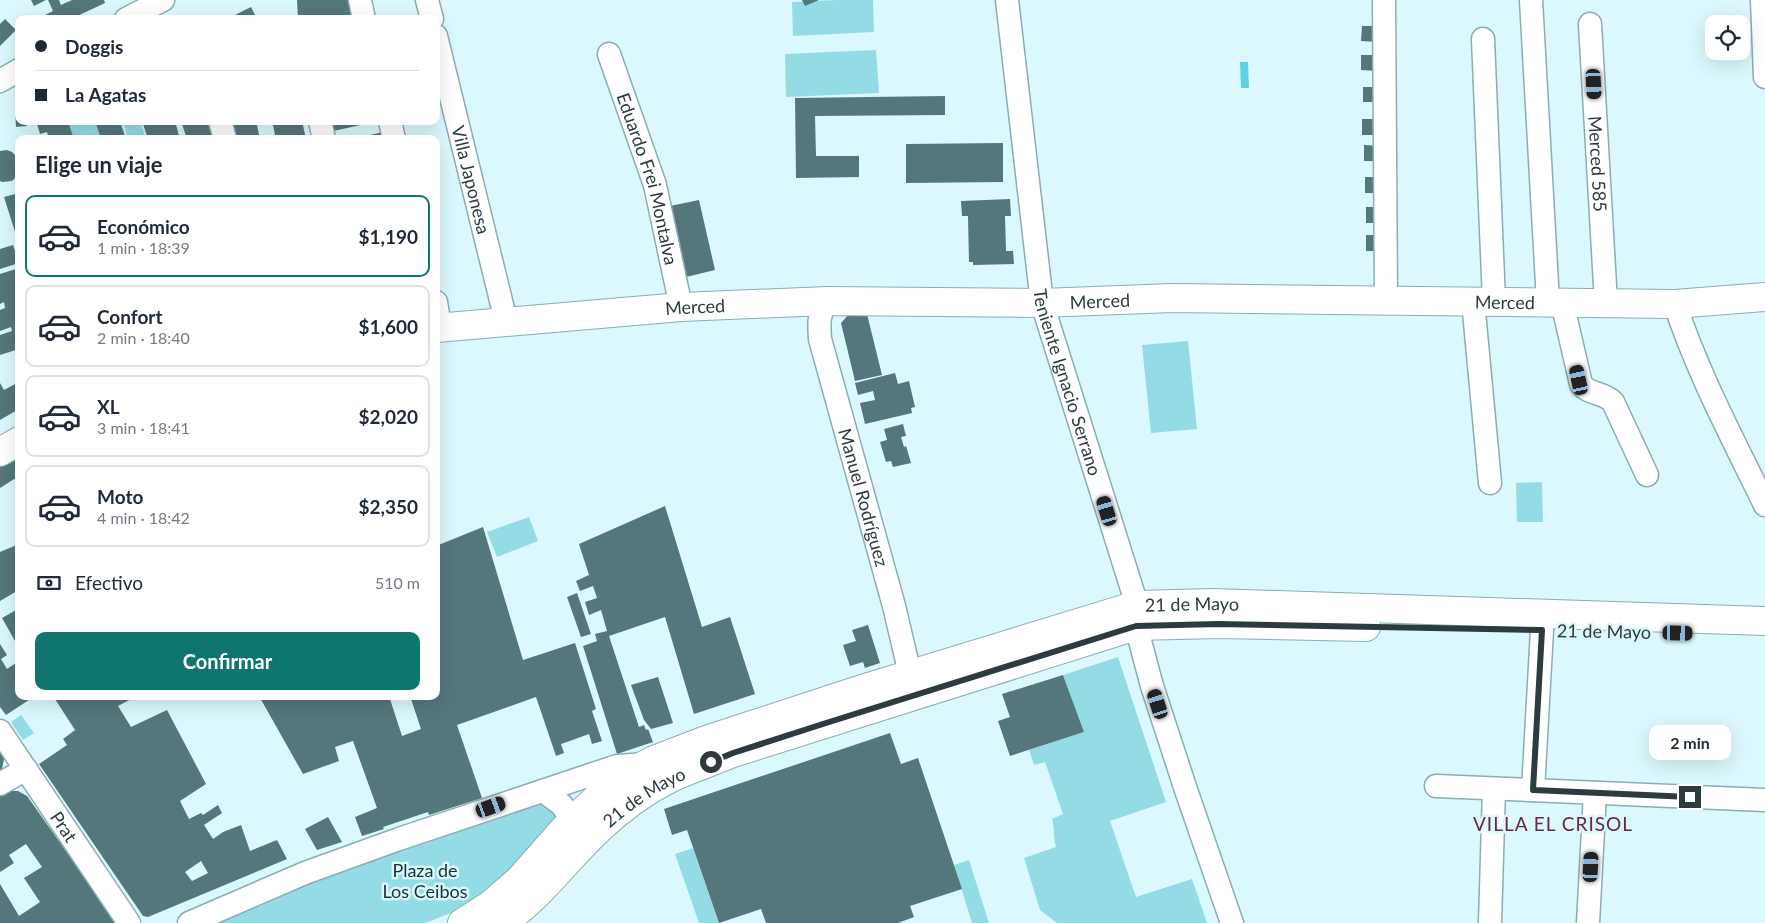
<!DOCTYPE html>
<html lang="es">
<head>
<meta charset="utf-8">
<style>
	body { margin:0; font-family:Lato,sans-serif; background:#f6f6f7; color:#1f2937; height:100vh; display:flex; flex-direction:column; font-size:19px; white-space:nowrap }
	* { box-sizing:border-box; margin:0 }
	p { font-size:16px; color:#747a83 }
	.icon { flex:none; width:28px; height:28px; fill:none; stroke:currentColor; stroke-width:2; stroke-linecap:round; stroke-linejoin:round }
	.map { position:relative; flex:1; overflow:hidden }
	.sheet { position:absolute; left:15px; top:135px; width:425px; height:565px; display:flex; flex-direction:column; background:#fff; border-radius:10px; box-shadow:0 5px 20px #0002 }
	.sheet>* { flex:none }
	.hud { position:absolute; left:15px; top:15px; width:425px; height:110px; border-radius:10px; box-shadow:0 5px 20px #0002; display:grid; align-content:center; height:110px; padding:0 20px; background:#fff }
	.buttons { position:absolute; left:1705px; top:15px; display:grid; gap:10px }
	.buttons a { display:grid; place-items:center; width:45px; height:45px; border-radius:10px; background:#fff; box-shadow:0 5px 20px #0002; font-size:25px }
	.end { position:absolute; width:22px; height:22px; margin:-11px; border:6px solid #2c3b3d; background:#fff; box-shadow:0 0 0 2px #fff }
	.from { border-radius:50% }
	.bubble { position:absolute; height:35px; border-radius:10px; background:#fff; box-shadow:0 5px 20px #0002; font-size:16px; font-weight:700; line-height:35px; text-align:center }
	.car { position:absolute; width:15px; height:30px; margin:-15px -8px; border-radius:6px; box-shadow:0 0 4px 1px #0007; background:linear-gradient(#222 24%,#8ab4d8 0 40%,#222 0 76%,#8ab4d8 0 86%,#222 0) }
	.hud b { display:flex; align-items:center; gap:18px; height:48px; font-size:19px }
	.hud b+b { border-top:1px solid #e0e1e3 }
	.hud i { width:12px; height:12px; background:#1f2937 }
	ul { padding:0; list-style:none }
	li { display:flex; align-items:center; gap:15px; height:82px; margin:0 10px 8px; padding:0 10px; border:2px solid #e0e1e3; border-radius:10px }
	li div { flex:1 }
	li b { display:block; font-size:19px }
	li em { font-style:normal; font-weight:700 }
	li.selected { border-color:#0f766e }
	li>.icon { width:45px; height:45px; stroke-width:1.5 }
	h2 { padding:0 20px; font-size:22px; line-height:60px }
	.pay { display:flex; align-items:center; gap:12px; height:55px; padding:0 20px; font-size:19px }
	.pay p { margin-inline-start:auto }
	.button { display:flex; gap:10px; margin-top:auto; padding:10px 20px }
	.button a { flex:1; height:58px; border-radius:10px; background:#0f766e; color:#fff; font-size:20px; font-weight:700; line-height:58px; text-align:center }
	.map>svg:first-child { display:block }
</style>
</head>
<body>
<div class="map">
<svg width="1765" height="923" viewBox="0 0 1765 923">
	<rect width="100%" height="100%" fill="#daf8fd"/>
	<!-- green -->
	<path fill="#93dce5" d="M837 0H873L874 32 793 36 792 2Z
		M876 50 879 93 786 97 785 54Z
		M68 121H95L101 139H74Z
		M123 121H140L146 139H128Z
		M1188 341 1197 429 1151 433 1142 345Z
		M1542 482 1543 522H1517L1516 483Z
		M529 517 538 541 497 557 487 532Z
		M1118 657 1166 802 1110 821 1136 897 1192 879 1207 923H1057L1040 910 1024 858 1056 847C1053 837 1055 829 1052 819L1063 814 1045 762 1034 765 1029 750 1084 732 1063 675Z
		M21 715 34 733 23 740 11 722Z
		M544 800 562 819 495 887 456 911 425 923H202L289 885Z
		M693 848 719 923H699L675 854Z
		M969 860 989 923H972L954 865Z"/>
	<!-- water -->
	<path fill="#5dd3e1" d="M1240 62H1248L1249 88H1241Z"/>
	<!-- building -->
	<path fill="#54777c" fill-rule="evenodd" d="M31 0H46L34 6Z
		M48 0H59L61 5 72 0H104L105 3 71 19H44L43 16 53 11Z
		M297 0H351L352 19H298Z
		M802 0H819L805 6Z
		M251 7 257 19H227Z
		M5 19 16 30 0 46V24Z
		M1362 26H1378V42L1361 41Z
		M1361 55H1378L1377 71 1361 70Z
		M1363 87H1380V102H1363Z
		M945 96V115L815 116 816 156H859V177L796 178 795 98Z
		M15 109H19V121H26L27 126 16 127Z
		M1362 119H1379V135H1362Z
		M36 121H68L74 139H49L47 132 40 134Z
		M95 121H120L126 139H101Z
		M142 121H175L179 136 169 139H148Z
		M181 121H207L213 139H187Z
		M226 121H256L260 139H230Z
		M272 121H302L306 139H276Z
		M326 121H374V122L329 132Z
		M383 132 384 139H358V138Z
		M1003 143V182L906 183V144Z
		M1364 145 1381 146V161H1364Z
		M7 150 12 152 19 159V174L12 181 2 182 0 181V151Z
		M1365 177H1382V193H1365Z
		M19 193V237L17 238 4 197Z
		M1010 199 1011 216H1005L1006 251H1013L1014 264 973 265V262H969L968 216H962L961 201Z
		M699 200 715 270 686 277 670 206Z
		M1366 207H1383V223H1366Z
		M1366 235H1383V251H1366Z
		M13 245 19 263 0 269V249Z
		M19 268V349L0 355V335L12 331 11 327 0 331V310L5 308 4 302 0 304V274Z
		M849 314H867L882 375 855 381 841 323Z
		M895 373 898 384 909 381 915 407 911 408 912 413 865 424 860 403 875 400 873 391 858 395 855 383Z
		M19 382V409L0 420V383L4 390Z
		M903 424 906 436 901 437 904 447 906 446 911 463 893 467 891 461 886 462 880 442 887 440 884 429Z
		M19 455V476L0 488V467Z
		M665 506 702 627 730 617 755 694 694 714 665 617 609 636 639 727 644 725 646 730 648 729 653 742 617 754 583 646 597 641 595 634 607 631 601 610 589 615 585 602 597 598 593 586 580 591 576 581 589 575 579 544Z
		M483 527 523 660 575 643 596 709 592 711 602 741 592 744 589 734 567 742 561 744 564 753 556 756 536 697 457 725 482 798 429 815 428 812 383 827 384 829 362 836 355 817 377 808 353 741 335 747 339 761 303 774 259 696H389L402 736 421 729 410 696H436V546Z
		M19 544V594L17 591 0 601V552Z
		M577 593 591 634 581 637 567 597Z
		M16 610 19 615V648L2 618Z
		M868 625 880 663 865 668 863 662 850 666 843 645 856 641 852 630Z
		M0 644 7 655 1 659 7 669 19 661V696H35L6 715 0 707Z
		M1063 675 1084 732 1010 756 998 721 1010 717 1002 694Z
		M658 677 673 723 651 729 644 720 631 685Z
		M53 696H137L118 706 131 727 167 710 206 784 180 801 189 819 201 813 203 815 218 805 222 813 204 825 213 839 223 832 241 825 250 851 277 840 287 859 148 917 143 916 39 764 67 745 63 739 75 730ZM201 861 208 873 192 881 185 872Z
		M890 733 901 764 918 758 962 889 910 906 914 917 898 923H766L761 909 719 923 687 830 672 835 664 809Z
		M0 752 4 759 2 769 0 770Z
		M11 791H18L27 796 117 923H0V884L19 916 40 902 24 878 42 867 26 844 9 855 14 863 0 872V796Z
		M328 817 342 842 317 850 305 829Z"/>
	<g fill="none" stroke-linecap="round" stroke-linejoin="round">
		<defs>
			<g id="minor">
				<path d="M360 0 364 19"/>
				<path d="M427 0 432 19"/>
				<path id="s1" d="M1007 0 1042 303 1137 605 1136 626 1152 686 1186 790 1232 923"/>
				<path d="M1384 0 1386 300"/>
				<path d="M1531 0 1548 302"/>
				<path d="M1762 0 1765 77"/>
				<path d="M126 19 163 0"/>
				<path id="s2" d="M1590 24 1606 303"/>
				<path id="s3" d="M436 36 506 321"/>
				<path d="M1483 39 1494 301"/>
				<path id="s4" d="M609 54 655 185 681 307"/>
				<path d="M0 81 19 70"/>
				<path d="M220 121 225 139"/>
				<path d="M320 121 324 139"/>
				<path d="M390 121 394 139"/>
				<path id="s5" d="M827 301C818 314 819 324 820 339L894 606 914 691"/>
				<path d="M1473 301 1490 483"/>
				<path d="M436 302 440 327"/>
				<path d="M1562 302 1581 384C1589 395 1604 392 1613 402L1647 475"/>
				<path d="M1675 304C1698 374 1733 439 1765 505"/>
				<path id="s6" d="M0 731 129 923"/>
				<path d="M0 784 26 769"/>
				<path d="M1436 786 1765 800"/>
				<path d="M1533 790 1542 630"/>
				<path d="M543 791 562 805 572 821"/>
				<path d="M189 923 305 873 399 839 617 766 646 764"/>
				<path d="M1490 923 1494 789"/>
				<path d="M1588 923 1595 793"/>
			</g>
			<g id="major">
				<path id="s7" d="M436 328 681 307 827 301 1042 303 1172 298 1675 304 1765 297"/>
				<path d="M0 452 19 441"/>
				<path id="s8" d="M462 923 490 905 520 879 564 829 600 795 635 770 654 760 706 740 862 689 1137 605 1214 603 1765 621"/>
				<path id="s9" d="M502 923C540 898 565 861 598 830 619 810 643 792 669 779 690 769 712 762 733 753L1136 626 1218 624 1366 627"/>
			</g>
		</defs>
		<!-- minor casing -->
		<use href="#minor" stroke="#89aeb3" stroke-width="25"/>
		<!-- major casing -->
		<use href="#major" stroke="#89aeb3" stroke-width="30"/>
		<!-- minor -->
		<use href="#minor" stroke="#fff" stroke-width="22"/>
		<!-- major -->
		<use href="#major" stroke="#fff" stroke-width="28"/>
	</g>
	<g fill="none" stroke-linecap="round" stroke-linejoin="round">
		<!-- route -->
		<path stroke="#2c3b3d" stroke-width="6" d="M711 762 733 753 826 723 1136 626 1218 624 1542 630 1533 790 1690 797"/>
	</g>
	<g text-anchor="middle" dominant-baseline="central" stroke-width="5" stroke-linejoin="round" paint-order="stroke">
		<!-- street labels -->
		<g font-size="18" fill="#2c3b3d" stroke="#daf8fd">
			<text stroke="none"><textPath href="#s2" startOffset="140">Merced 585</textPath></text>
			<text stroke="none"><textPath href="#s3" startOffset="148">Villa Japonesa</textPath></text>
			<text stroke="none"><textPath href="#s4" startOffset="131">Eduardo Frei Montalva</textPath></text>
			<text stroke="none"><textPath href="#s7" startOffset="665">Merced</textPath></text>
			<text stroke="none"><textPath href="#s7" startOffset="1070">Merced</textPath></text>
			<text stroke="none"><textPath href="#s7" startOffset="260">Merced</textPath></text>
			<text stroke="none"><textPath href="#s1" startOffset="388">Teniente Ignacio Serrano</textPath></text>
			<text stroke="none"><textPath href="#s5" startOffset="204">Manuel Rodríguez</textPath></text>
			<text stroke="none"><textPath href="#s8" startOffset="816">21 de Mayo</textPath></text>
			<text transform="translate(1604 631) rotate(1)">21 de Mayo</text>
			<text stroke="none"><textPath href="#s9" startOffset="191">21 de Mayo</textPath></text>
			<text stroke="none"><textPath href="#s6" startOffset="115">Prat</textPath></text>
		</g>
		<!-- park labels -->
		<g font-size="18" fill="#1b3033" stroke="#daf8fd">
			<text x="425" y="870">Plaza de<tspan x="425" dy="21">Los Ceibos</tspan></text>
		</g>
		<!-- neighbourhood labels -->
		<g font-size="19" letter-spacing="1" fill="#692743" stroke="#daf8fd">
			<text x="1553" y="823">VILLA EL CRISOL</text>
		</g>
	</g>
</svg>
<div class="buttons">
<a><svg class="icon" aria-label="locate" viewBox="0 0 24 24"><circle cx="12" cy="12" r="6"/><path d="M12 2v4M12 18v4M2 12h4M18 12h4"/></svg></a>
</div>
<i class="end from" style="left:711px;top:762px"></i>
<i class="end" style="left:1690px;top:797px"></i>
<div class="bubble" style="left:1649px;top:725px;width:82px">2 min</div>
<i class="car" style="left:1594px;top:84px;rotate:177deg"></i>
<i class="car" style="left:1579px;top:380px;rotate:348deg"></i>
<i class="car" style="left:1107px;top:511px;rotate:343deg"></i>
<i class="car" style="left:1678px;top:633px;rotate:91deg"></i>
<i class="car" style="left:1158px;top:704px;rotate:342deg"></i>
<i class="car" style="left:491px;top:807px;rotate:70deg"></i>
<i class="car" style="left:1591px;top:867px;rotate:3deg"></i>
<div class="hud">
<b><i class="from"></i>Doggis</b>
<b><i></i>La Agatas</b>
</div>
<section class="sheet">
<h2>Elige un viaje</h2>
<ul>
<li class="selected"><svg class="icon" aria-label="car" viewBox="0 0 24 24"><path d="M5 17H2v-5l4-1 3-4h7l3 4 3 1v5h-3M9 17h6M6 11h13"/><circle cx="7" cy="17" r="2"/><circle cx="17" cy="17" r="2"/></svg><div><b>Económico</b><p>1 min · 18:39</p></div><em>$1,190</em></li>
<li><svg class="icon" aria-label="car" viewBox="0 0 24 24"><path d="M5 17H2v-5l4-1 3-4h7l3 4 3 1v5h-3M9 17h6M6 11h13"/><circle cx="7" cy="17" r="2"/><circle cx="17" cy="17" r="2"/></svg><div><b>Confort</b><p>2 min · 18:40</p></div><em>$1,600</em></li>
<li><svg class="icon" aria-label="car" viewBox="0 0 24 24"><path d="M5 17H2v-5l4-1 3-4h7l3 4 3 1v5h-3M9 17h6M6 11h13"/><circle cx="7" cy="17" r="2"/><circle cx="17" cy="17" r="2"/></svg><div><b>XL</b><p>3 min · 18:41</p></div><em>$2,020</em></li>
<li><svg class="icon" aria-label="car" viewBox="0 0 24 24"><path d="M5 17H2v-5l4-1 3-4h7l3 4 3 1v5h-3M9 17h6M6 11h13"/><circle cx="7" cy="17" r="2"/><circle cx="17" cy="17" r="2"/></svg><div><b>Moto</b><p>4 min · 18:42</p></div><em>$2,350</em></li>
</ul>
<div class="pay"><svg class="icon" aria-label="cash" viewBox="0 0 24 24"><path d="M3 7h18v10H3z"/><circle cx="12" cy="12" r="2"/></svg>Efectivo<p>510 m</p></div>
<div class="button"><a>Confirmar</a></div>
</section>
</div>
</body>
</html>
